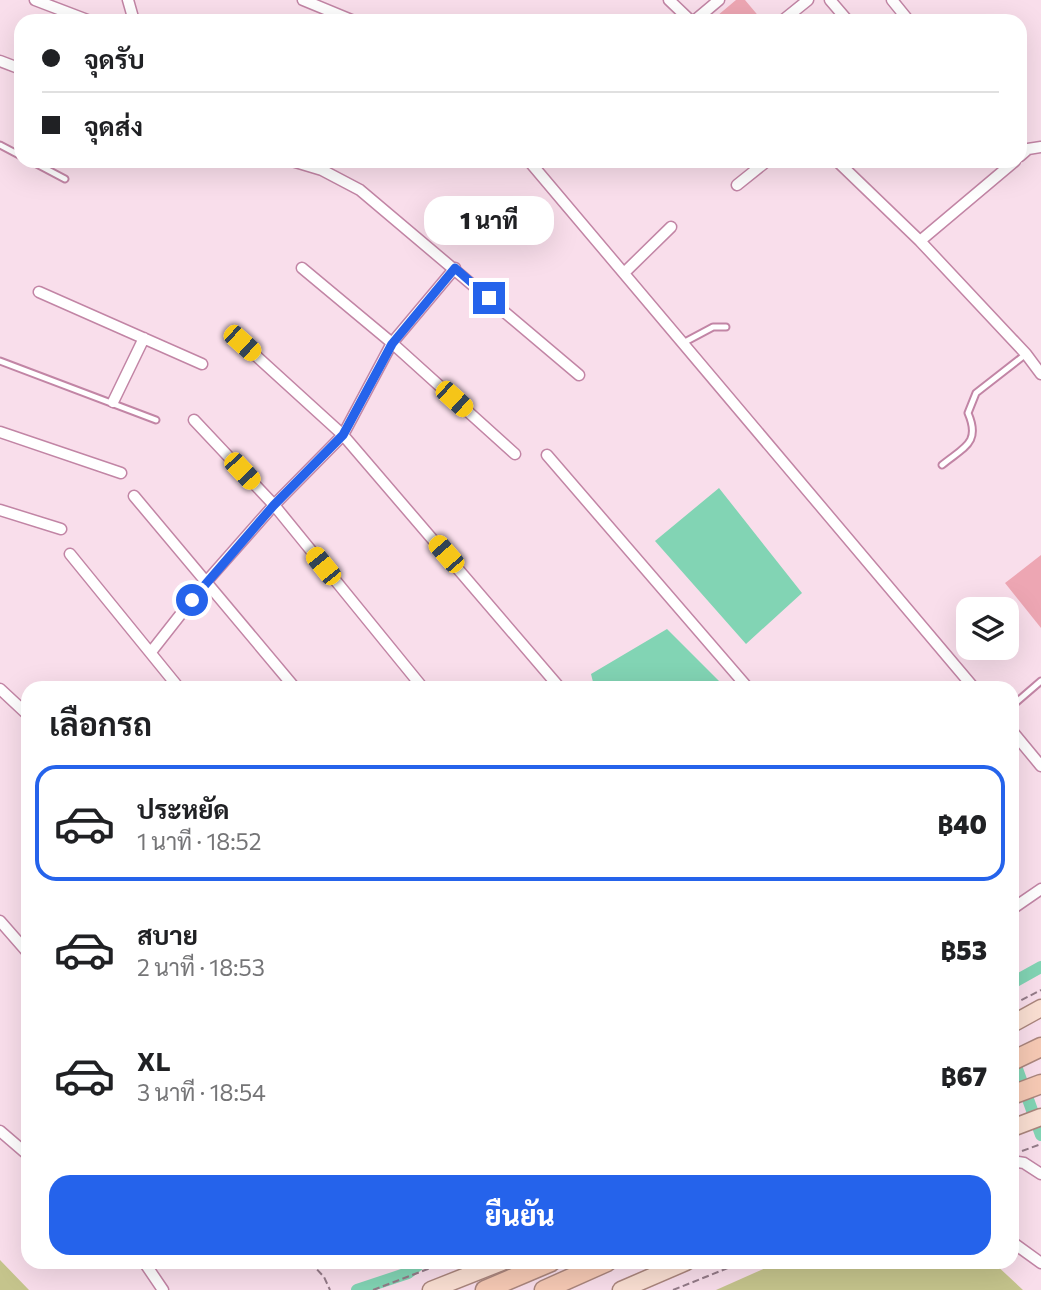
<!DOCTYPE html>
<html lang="th">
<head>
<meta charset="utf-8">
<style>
	body { margin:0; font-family:Commissioner,Sarabun,sans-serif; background:#f2f2f2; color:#202124; height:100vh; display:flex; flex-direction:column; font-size:26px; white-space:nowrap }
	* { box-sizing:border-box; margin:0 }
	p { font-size:23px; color:#757577 }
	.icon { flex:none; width:38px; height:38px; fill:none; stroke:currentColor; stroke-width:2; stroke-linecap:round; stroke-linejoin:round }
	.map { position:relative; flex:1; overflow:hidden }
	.details { position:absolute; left:21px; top:681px; width:998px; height:588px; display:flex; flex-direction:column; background:#fff; border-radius:21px; box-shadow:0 7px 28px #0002 }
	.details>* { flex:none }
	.banner { position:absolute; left:14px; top:14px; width:1013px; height:154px; border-radius:21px; box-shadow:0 7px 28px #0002; display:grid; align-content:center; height:154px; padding:0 28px; background:#fff }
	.controls { position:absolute; left:956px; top:597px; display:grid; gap:14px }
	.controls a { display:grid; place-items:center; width:63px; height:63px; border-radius:14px; background:#fff; box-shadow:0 7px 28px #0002; font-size:35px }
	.end { position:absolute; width:32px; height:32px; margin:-16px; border:9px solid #2563eb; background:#fff; box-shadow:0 0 0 4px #fff }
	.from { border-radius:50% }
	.bubble { position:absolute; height:49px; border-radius:21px; background:#fff; box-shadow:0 7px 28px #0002; font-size:23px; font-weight:800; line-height:49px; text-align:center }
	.car { position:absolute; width:21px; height:42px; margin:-21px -10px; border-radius:9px; box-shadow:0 0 5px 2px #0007; background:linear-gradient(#f5c518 24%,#345 0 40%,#f5c518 0 76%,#345 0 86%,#f5c518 0) }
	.banner b { display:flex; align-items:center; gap:24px; height:66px; font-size:26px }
	.banner b+b { border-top:2px solid #e0e0e0 }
	.banner i { width:18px; height:18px; background:#202124 }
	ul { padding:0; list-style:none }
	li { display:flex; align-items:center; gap:21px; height:116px; margin:0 14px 10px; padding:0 14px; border:4px solid transparent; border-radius:21px }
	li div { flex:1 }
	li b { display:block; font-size:26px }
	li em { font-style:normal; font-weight:800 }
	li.active { border-color:#2563eb }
	li>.icon { width:63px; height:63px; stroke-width:1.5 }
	h2 { padding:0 28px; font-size:32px; line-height:84px }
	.cta { display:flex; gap:14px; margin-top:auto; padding:14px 28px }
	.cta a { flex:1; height:80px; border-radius:21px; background:#2563eb; color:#fff; font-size:28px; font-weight:800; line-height:80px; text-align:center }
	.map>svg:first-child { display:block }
</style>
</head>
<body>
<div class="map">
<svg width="1041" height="1290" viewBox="0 0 1041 1290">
	<rect width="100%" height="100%" fill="#f9deeb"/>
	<!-- green -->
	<path fill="#c5c48c" d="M0 1260 29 1290H0Z
		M779 1262H993L1023 1290H716Z"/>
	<!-- water -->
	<path fill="#82d4b4" d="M719 488 802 593 746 644 655 541Z
		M667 629 726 688 594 686 591 674Z"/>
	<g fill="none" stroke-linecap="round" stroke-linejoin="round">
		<!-- canal -->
		<path stroke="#82d4b4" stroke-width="12" d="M1012 983 1041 967
			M1012 1055 1041 1135
			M357 1290 408 1273 422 1262"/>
	</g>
	<!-- building -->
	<path fill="#eda6b3" d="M736 0H745L761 19 758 21H711Z
		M1041 555V628L1005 583Z"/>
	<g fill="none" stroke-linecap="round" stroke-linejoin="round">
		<defs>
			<path id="lane" d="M0 145 21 156
				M31 161 65 179
				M683 343 713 327H726
				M0 361 156 420
				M942 465C964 447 981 443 968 413L976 393 1026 354
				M1012 706 1041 681"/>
			<path id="street" d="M35 0 90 21
				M128 0 134 21
				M303 0 354 21
				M669 0 691 21
				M830 0 848 21
				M892 0 909 21
				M694 21 719 0
				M782 21 808 0
				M0 61 21 69
				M1020 156 1028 149 1041 147
				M292 161 322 170 360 190 579 375
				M529 161 974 688
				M837 161 920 241 1026 354 1041 374
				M737 185 767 161
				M920 241 1015 161
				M302 268 392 343 515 454
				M624 273 671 227
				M39 292 202 364
				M242 343 343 435 560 688
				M113 402 144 338
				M194 420 274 505 423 688
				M0 432 121 473
				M547 455 748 688
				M134 496 295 688
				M0 510 61 529
				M70 554 179 688
				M151 652 206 582 274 505 343 435 392 343 455 268
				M0 689 28 715
				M1012 731 1041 766
				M1012 909 1041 889
				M0 921 28 953
				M0 1131 28 1155
				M1012 1161 1024 1163 1041 1174
				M1012 1242 1041 1263
				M144 1262 163 1290"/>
			<path id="primary" d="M1012 1024 1041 1008
				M1012 1128 1041 1117
				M431 1290 502 1262
				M621 1290 686 1262"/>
			<path id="highway" d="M1012 1061 1041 1047
				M1012 1095 1041 1084
				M485 1290 551 1262
				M544 1290 607 1262"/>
		</defs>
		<!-- lane casing -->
		<use href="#lane" stroke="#c285a5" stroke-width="9"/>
		<!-- street casing -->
		<use href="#street" stroke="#c285a5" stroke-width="13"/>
		<!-- primary casing -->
		<use href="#primary" stroke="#ab867d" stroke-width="19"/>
		<!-- highway casing -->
		<use href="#highway" stroke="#ab867d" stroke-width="21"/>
		<!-- path -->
		<path stroke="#947b88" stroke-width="2" stroke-dasharray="7 3.5" stroke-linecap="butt" d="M1012 1005 1041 990
			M1022 1151 1041 1144
			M310 1262 324 1277 330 1290
			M373 1290 446 1262
			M673 1290 743 1262"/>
		<!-- lane -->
		<use href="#lane" stroke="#fff" stroke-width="5"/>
		<!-- street -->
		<use href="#street" stroke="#fff" stroke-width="10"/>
		<!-- primary -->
		<use href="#primary" stroke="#fadfd2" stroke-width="16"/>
		<!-- highway -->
		<use href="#highway" stroke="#f6c9b4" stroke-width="18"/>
	</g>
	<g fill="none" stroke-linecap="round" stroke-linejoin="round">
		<!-- route -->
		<path stroke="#2563eb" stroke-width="9" d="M192 600 274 505 343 435 392 344 455 268 489 298"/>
	</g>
</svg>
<div class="controls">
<a><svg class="icon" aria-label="layers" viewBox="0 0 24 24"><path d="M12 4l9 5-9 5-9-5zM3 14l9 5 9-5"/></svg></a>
</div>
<i class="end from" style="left:192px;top:600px"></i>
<i class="end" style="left:489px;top:298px"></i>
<div class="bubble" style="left:424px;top:196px;width:130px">1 นาที</div>
<i class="car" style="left:242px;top:343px;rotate:132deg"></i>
<i class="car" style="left:454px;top:399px;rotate:132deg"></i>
<i class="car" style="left:242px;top:471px;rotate:137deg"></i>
<i class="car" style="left:446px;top:554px;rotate:319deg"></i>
<i class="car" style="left:323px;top:566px;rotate:321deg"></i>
<div class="banner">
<b><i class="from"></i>จุดรับ</b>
<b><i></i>จุดส่ง</b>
</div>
<section class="details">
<h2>เลือกรถ</h2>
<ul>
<li class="active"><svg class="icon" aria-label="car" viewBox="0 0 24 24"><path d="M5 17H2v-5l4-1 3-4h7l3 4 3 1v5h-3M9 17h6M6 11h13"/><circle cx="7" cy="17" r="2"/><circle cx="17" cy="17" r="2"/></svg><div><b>ประหยัด</b><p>1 นาที · 18:52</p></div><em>฿40</em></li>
<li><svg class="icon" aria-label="car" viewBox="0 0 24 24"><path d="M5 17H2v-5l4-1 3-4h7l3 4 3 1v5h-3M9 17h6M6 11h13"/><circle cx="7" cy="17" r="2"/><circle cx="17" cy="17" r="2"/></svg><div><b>สบาย</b><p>2 นาที · 18:53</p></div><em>฿53</em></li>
<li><svg class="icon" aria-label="car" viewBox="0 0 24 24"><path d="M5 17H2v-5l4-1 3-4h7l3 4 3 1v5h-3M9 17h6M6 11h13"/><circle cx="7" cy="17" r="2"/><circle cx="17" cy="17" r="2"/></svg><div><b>XL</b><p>3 นาที · 18:54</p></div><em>฿67</em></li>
</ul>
<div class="cta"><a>ยืนยัน</a></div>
</section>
</div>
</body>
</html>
